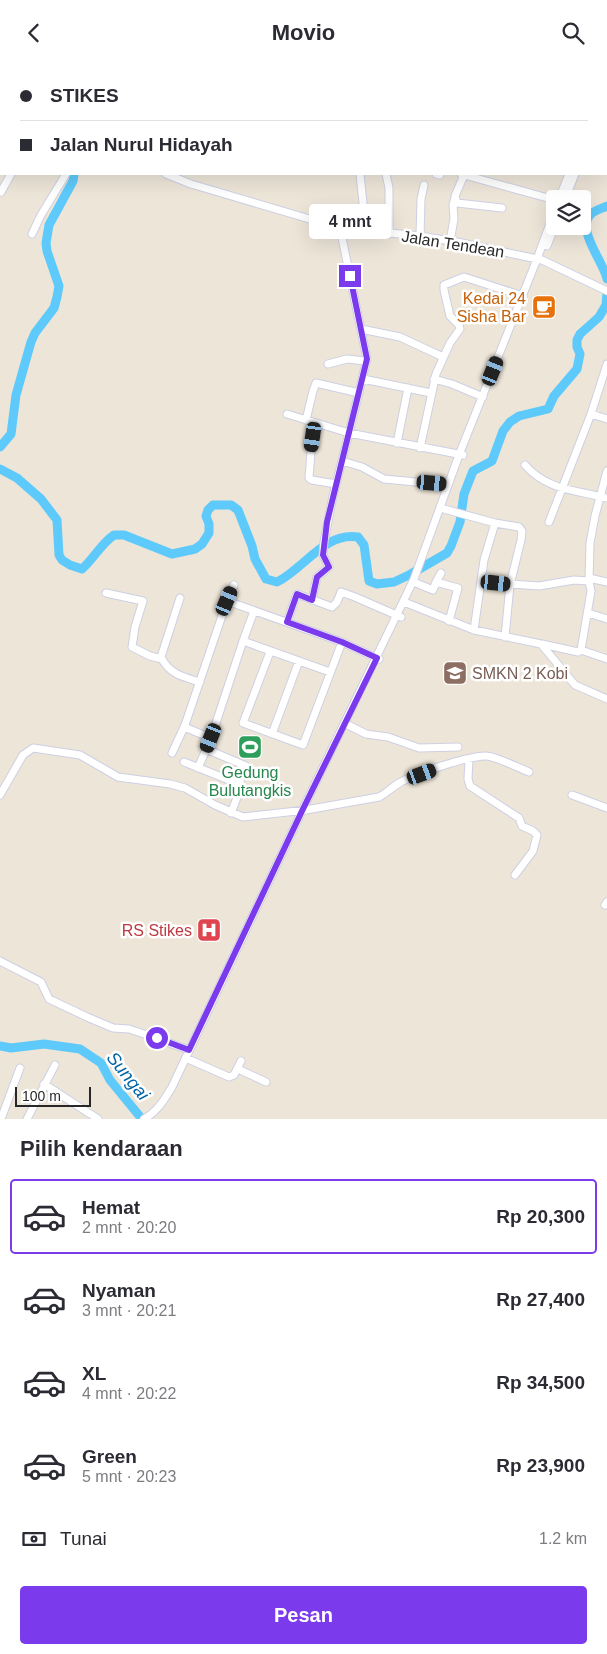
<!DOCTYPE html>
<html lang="id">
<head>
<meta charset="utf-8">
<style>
	body { margin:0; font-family:Helvetica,sans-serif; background:#f7f7f7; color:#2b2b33; height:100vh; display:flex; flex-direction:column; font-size:19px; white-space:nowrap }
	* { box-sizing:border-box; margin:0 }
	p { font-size:16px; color:#7c7c81 }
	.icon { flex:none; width:28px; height:28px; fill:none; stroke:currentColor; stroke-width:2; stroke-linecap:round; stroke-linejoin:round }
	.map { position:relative; height:1054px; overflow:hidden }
	.side { display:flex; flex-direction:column; background:#fff; flex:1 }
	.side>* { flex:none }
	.hud { position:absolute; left:0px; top:0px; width:608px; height:110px; box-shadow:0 5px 20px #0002; display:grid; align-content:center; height:110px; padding:0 20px; background:#fff }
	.controls { position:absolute; left:546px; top:125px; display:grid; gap:10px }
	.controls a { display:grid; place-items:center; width:45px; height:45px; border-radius:5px; background:#fff; box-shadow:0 5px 20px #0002; font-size:25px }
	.scale { position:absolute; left:15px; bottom:12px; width:76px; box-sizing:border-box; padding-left:5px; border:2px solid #282828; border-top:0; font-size:14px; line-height:18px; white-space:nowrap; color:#282828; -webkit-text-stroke:4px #fff; paint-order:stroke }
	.end { position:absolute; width:22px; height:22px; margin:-11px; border:6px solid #7c3aed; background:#fff; box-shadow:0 0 0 2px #fff }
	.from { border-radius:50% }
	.bubble { position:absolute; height:35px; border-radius:5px; background:#fff; box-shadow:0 5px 20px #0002; font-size:16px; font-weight:700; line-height:35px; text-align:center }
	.car { position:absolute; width:15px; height:30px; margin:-15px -8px; border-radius:6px; box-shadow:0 0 4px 1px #0007; background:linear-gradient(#222 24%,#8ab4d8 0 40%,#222 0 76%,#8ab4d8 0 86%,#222 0) }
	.hud b { display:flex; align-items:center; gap:18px; height:48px; font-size:19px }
	.hud b+b { border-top:1px solid #e1e1e2 }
	.hud i { width:12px; height:12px; background:#2b2b33 }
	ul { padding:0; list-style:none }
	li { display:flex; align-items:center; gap:15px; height:75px; margin:0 10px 8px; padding:0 10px; border:2px solid transparent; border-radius:5px }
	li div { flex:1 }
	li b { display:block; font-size:19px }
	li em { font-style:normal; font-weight:700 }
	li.active { border-color:#7c3aed }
	li>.icon { width:45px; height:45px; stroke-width:1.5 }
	h2 { padding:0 20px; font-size:22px; line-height:60px }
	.pay { display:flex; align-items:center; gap:12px; height:55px; padding:0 20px; font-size:19px }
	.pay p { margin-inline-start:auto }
	.primary-button { display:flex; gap:10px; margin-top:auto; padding:10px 20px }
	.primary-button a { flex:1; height:58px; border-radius:5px; background:#7c3aed; color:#fff; font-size:20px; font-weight:700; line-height:58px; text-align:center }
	header { display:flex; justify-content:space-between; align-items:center; height:65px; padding:0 20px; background:#fff; font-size:22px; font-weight:700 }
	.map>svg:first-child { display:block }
</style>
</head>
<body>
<header><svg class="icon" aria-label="back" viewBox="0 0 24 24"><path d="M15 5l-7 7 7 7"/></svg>Movio<svg class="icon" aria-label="search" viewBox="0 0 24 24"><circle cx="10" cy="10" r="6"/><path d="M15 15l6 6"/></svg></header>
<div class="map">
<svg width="607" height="1054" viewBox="0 0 607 1054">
	<rect width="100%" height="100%" fill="#ede5d8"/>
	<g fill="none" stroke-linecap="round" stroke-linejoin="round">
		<!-- river -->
		<path stroke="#5ecafb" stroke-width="9" d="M33 1 35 0
			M0 19H1
			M0 59 1 60
			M607 141C603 143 596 145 592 148 574 163 604 197 607 214
			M0 382 11 369 16 330 31 277 35 268 54 243 57 232 59 221 47 186 46 178 49 160 73 116 74 109
			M0 404 17 413 41 434 57 455 59 490 62 495 70 500 82 504C94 493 101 479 114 470H124L172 489 195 484 202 479 209 468V459L206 451 208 445 213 440H231L238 445 252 481 255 494 266 514 277 517C304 504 324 467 358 472L364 480 369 516 377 519 394 517 409 510 447 488 451 481 460 457 464 429 473 406 492 396 503 366 510 357 519 351 548 344 554 331 577 304 580 289 577 282V275L580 269 599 252 606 240 607 228
			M0 981 11 983 44 979 80 984 101 998 110 1015 142 1054"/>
		<defs>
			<path id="minor" d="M16 0 17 1
				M112 0 114 1
				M154 0 155 1
				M198 0 200 1
				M321 0 322 1
				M480 0 481 1
				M89 1V0
				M249 1V0
				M369 1 370 0
				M411 1 412 0
				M448 1 449 0
				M469 1V0
				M492 1V0
				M534 1V0
				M606 7 607 5
				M606 24 607 22
				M606 59H607
				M0 75 1 76
				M606 101 607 102
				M166 109 191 119 340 163 420 171 457 177 542 195 607 226
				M360 109 366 167
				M386 109 389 123V169
				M436 109 440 110
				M461 109 555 135
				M464 110 455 131 457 138 502 143
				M1 127 11 109
				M559 134 569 109
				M565 134 575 109
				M340 163 367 294 349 368 463 390
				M32 169 41 150 66 109
				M420 171 421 134 424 120
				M450 176 454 154 453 140 455 132
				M547 181 555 160
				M361 264 400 272 443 292
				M328 299 347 294 366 296
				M363 314 431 328
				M434 314 452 319 483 332
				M287 349 349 368 333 431 324 477 323 490 329 502 317 512 312 535
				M591 349 607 354
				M306 355 313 326 316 318 359 328
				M315 358 311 386 309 413 312 415 336 419
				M397 378 408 323
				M420 383 436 309 450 278 460 264 459 260 450 251 444 225V220L464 212 523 231
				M342 396 362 402 384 414 448 420
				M525 400C548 426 576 425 607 433
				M444 444 495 458 519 462 522 466 521 475 510 520 505 572
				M549 457 591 349 607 299
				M589 513 607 517
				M436 517 441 508
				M481 517 539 521 574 515 589 516
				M416 518 433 525 436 517 458 523 449 556
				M106 528 143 536 135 562 132 582 150 591 162 594
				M180 533 161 592C169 609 183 612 200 617
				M227 536 234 520
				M404 537 474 565 541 579 575 620 607 634
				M254 546 243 576 330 607
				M588 548 607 554
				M287 557 297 529 332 542 337 537 341 527 355 532 401 552
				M474 565 484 495 495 458
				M542 579 578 587 581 585 591 526 589 516 590 478 595 451 607 406
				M581 585 607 594
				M270 587 243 658 303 680 342 577
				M348 660 366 669 388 672 419 683 458 682
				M184 662 211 673
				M272 669 299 596
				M172 688 185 660 227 536 342 577 379 594
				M469 694 468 714 470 721 519 753 522 761 533 766 537 770 533 786 515 810
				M184 697 239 719 246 701 206 684
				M198 703 211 673 243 576
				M0 730 23 690 33 683 80 690 118 712 170 719 185 723 215 740 243 752 306 745 379 732C387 728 393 721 401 717 417 708 468 691 486 691 495 691 519 703 529 707
				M572 730 607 743
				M231 748 240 725 239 719
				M605 840 607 837
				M0 896 41 917 49 934 87 952 113 963 129 964 141 968 189 985
				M188 994 229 1012 234 1010 241 996
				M238 1004 266 1017
				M44 1019 98 1054
				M1 1054 20 1003
				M27 1054 55 1000
				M144 1054C158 1046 164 1035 172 1022L302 746 414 514 459 390 537 194 555 145"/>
		</defs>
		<!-- minor casing -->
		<use href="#minor" stroke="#cdd0e3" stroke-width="9"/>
		<!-- minor -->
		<use href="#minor" stroke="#fff" stroke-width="7"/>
	</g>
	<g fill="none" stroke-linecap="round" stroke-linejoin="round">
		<!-- route -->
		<path stroke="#7c3aed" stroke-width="6" d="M157 973 189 985 302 746 377 593 342 577 287 557 297 529 312 535 317 512 329 502 323 490 327 457 367 294 350 211"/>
	</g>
	<!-- icons -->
	<defs>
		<symbol id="cafe-square" viewBox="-11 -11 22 22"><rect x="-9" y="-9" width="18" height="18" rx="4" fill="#e8710a" stroke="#fff"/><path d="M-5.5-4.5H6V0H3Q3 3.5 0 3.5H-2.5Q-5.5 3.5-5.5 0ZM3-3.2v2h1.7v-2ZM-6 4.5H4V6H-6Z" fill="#fff"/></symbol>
		<symbol id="school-square" viewBox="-11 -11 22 22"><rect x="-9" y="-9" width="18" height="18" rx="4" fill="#8d6e63" stroke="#fff"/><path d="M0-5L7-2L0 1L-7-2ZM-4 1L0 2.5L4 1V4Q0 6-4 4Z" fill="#fff"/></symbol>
		<symbol id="stadium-square" viewBox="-11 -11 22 22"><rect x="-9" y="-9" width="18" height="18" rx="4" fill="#2e9e5b" stroke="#fff"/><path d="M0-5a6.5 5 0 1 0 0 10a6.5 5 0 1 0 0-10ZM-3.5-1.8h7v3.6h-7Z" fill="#fff"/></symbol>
		<symbol id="hospital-square" viewBox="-11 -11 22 22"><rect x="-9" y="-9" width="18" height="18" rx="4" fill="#e0444e" stroke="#fff"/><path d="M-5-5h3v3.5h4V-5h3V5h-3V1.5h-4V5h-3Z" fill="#fff"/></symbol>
	</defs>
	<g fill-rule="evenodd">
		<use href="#cafe-square" x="530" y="228" width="28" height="28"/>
		<use href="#school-square" x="441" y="594" width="28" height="28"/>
		<use href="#stadium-square" x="236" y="668" width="28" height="28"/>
		<use href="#hospital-square" x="195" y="851" width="28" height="28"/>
	</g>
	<g text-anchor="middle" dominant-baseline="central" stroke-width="5" stroke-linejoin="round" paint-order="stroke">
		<!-- street labels -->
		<g font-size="16" fill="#282828" stroke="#fff">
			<text transform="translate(453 179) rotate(9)">Jalan Tendean</text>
		</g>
		<!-- food labels -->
		<g font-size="16" fill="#c56008" stroke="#fff" text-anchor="end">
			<text x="526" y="233">Kedai 24<tspan x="526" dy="18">Sisha Bar</tspan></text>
		</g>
		<!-- education labels -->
		<g font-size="16" fill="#785e54" stroke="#fff" text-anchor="start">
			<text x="472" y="608">SMKN 2 Kobi</text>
		</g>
		<!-- leisure labels -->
		<g font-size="16" fill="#27864d" stroke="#fff">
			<text x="250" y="707">Gedung<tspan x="250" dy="18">Bulutangkis</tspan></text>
		</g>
		<!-- health labels -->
		<g font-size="16" fill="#be3a42" stroke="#fff" text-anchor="end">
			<text x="192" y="865">RS Stikes</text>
		</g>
		<!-- water labels -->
		<g font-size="18" font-style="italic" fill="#0064a5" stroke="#fff">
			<text transform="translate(128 1011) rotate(51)">Sungai</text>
		</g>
	</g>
</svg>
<div class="controls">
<a><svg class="icon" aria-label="layers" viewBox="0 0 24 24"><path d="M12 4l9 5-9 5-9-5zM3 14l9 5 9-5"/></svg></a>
</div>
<div class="scale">100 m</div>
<i class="end from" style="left:157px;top:973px"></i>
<i class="end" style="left:350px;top:211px"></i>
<div class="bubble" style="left:309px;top:139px;width:82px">4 mnt</div>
<i class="car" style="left:493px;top:306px;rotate:22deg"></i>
<i class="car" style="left:313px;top:372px;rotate:188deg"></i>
<i class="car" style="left:432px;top:418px;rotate:95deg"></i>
<i class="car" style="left:496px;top:518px;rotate:96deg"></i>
<i class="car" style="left:227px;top:536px;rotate:23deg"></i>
<i class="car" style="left:211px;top:673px;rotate:202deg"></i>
<i class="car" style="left:422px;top:709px;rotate:70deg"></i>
<div class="hud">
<b><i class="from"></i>STIKES</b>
<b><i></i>Jalan Nurul Hidayah</b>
</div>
</div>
<section class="side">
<h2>Pilih kendaraan</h2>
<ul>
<li class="active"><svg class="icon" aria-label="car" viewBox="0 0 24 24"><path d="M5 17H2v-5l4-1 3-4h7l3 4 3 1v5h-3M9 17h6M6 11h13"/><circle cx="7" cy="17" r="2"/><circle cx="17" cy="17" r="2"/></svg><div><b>Hemat</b><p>2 mnt · 20:20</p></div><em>Rp 20,300</em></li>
<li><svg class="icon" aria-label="car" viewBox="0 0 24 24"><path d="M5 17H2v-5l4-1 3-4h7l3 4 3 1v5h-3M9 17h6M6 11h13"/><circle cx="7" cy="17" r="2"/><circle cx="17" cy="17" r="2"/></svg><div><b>Nyaman</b><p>3 mnt · 20:21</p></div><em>Rp 27,400</em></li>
<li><svg class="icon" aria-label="car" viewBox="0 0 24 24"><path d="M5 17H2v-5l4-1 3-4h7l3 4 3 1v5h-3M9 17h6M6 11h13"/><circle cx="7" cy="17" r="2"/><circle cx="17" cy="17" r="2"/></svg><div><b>XL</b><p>4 mnt · 20:22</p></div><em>Rp 34,500</em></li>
<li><svg class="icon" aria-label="car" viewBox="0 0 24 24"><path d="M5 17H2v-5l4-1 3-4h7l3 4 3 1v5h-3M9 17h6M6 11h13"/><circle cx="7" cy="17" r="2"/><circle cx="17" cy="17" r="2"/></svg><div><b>Green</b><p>5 mnt · 20:23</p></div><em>Rp 23,900</em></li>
</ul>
<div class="pay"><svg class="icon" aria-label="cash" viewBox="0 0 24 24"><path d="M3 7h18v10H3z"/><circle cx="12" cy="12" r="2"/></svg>Tunai<p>1.2 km</p></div>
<div class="primary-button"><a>Pesan</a></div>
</section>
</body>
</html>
